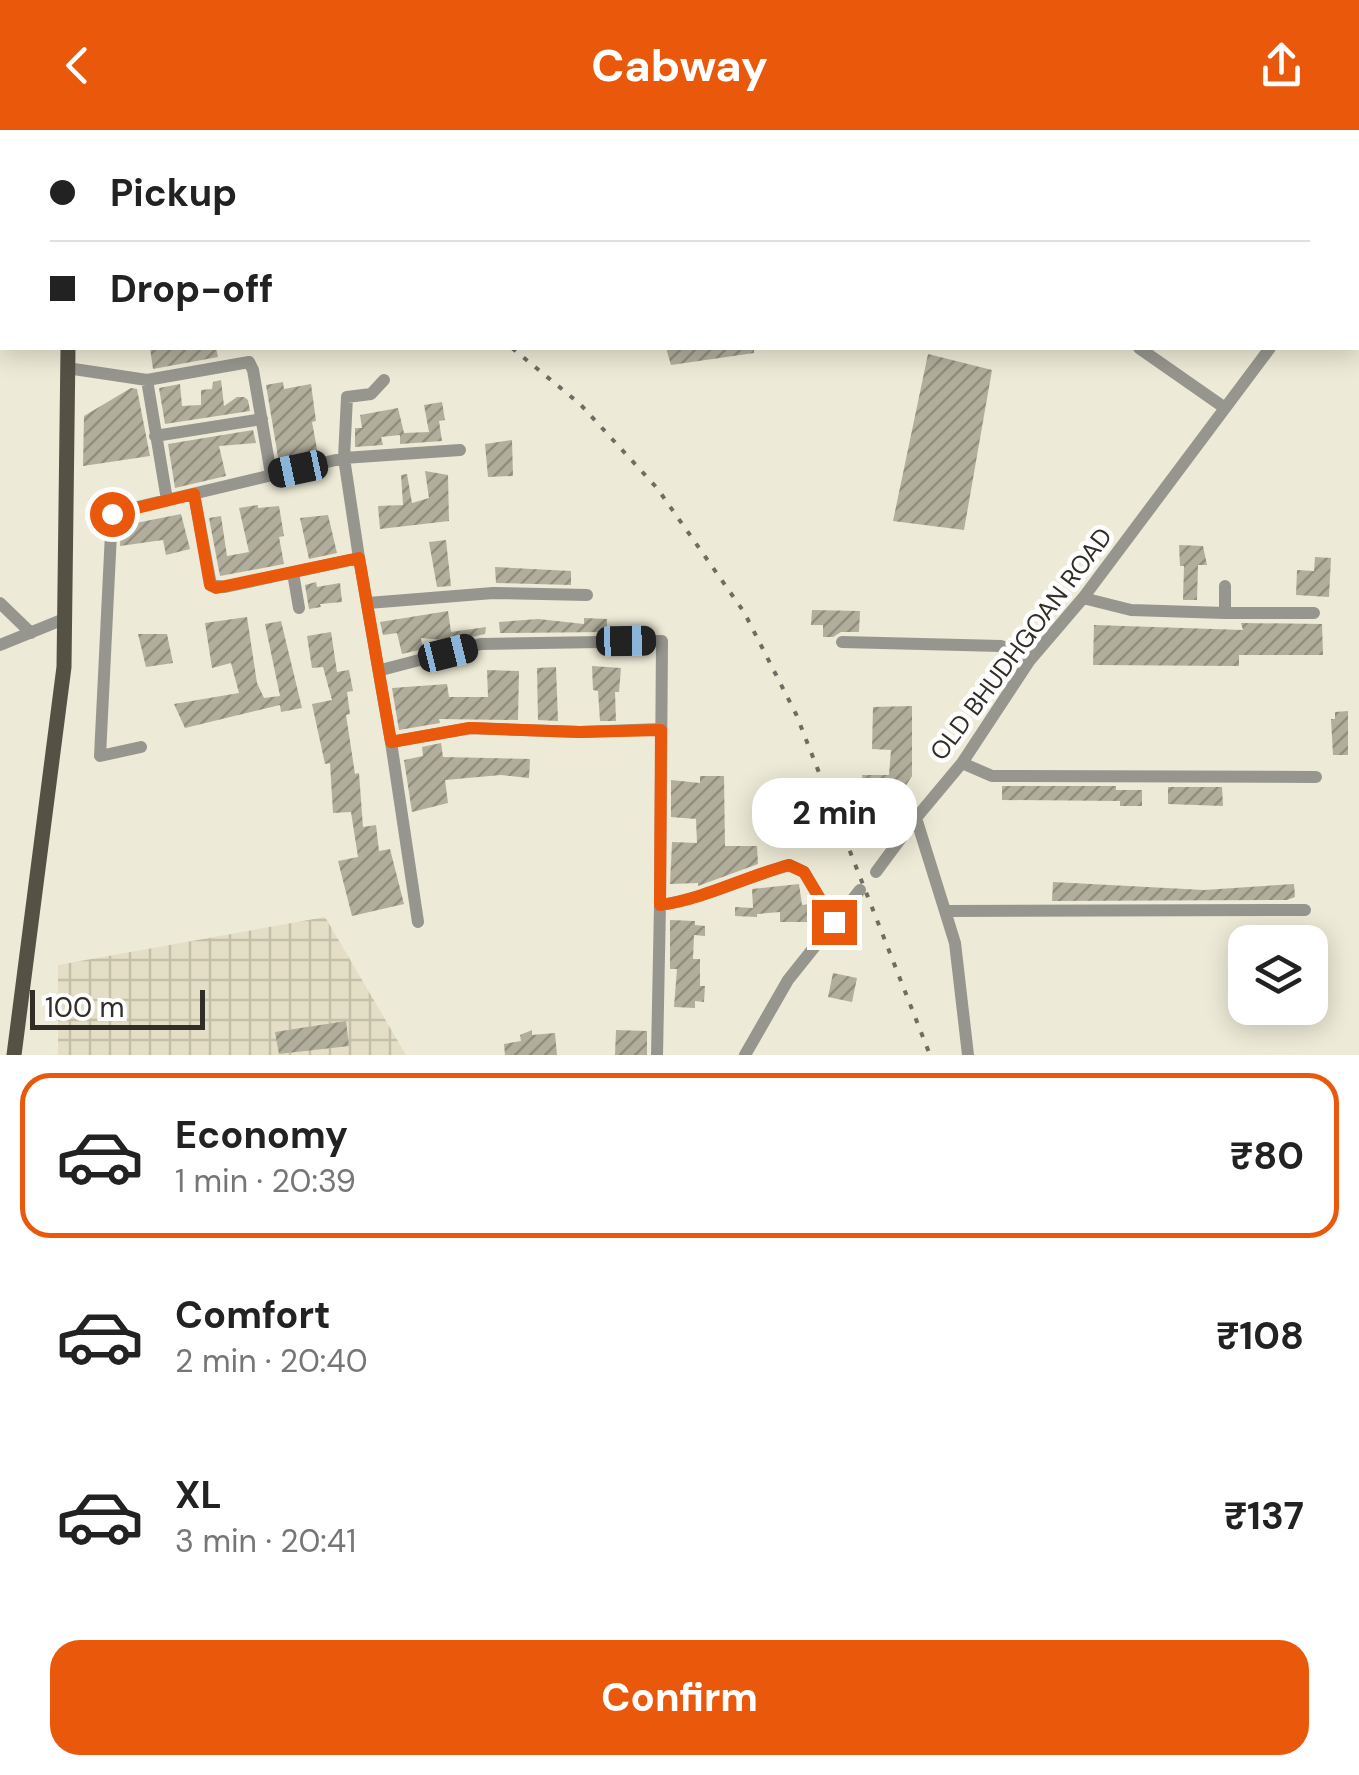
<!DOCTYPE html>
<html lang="en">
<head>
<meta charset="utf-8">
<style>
	body { margin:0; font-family:"DM Sans",sans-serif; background:#f2f2f2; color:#222; height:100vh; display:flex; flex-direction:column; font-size:38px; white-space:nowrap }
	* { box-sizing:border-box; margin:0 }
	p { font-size:32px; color:#767676 }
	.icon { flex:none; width:55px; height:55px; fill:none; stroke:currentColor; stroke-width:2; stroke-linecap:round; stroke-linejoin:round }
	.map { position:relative; height:925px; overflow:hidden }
	.details { display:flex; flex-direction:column; background:#fff; flex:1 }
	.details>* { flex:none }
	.guide { position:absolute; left:0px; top:0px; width:1360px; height:220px; box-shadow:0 5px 25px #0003; display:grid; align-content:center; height:220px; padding:0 50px; background:#fff }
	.tools { position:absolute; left:1228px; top:795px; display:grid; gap:20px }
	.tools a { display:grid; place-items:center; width:100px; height:100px; border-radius:20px; background:#fff; box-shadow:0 5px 25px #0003; font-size:50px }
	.scale { position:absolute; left:30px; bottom:25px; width:175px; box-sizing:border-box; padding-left:10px; border:5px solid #302e27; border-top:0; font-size:28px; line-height:35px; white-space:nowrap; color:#302e27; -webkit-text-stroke:8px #fff; paint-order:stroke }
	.end { position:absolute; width:45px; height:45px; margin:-22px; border:12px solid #ea580c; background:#fff; box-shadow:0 0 0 5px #fff }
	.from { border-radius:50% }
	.bubble { position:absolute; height:70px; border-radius:30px; background:#fff; box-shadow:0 5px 25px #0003; font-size:32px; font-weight:700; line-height:70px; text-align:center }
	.car { position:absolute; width:30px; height:60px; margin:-30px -15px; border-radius:12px; box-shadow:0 0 8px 2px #0007; background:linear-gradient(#222 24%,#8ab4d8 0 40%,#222 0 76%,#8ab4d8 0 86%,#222 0) }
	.guide b { display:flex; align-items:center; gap:35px; height:95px; font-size:38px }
	.guide b+b { border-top:2px solid #e0e0e0 }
	.guide i { width:25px; height:25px; background:#222 }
	ul { padding:18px 0 0; list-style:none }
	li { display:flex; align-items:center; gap:30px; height:165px; margin:0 20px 15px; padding:0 30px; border:5px solid transparent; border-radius:30px }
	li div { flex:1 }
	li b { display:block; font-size:38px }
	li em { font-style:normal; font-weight:700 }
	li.current { border-color:#ea580c }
	li>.icon { width:90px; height:90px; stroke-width:1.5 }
	.cta { display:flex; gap:20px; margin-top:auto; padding:20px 50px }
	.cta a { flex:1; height:115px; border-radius:30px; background:#ea580c; color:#fff; font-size:40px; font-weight:700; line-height:115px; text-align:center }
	header { display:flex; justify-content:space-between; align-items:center; height:130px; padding:0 50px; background:#ea580c; color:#fff; font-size:45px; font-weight:700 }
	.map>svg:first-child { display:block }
</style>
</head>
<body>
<header><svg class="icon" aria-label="back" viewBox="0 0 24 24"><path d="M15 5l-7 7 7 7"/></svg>Cabway<svg class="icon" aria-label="share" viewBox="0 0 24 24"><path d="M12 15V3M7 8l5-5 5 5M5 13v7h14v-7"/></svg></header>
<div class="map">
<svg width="1359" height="925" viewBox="0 0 1359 925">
	<defs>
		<pattern id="industrial-grid" width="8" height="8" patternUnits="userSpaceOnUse" patternTransform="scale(2.5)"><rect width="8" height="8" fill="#e3dec5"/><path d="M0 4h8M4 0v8" fill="none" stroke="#c3bfa9"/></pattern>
		<pattern id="building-hatch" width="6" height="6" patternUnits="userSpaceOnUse" patternTransform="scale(2.5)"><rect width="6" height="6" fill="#b2ae9c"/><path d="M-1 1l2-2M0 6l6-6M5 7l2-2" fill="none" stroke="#918e7f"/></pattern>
	</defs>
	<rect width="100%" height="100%" fill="#edead7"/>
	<!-- industrial -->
	<path fill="url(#industrial-grid)" d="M325 787 406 925H58V835Z"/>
	<!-- building -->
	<path fill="url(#building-hatch)" d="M150 218H216L218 227 153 239Z
		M666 218H754V223L671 235Z
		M928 224 992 240 964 400 893 391Z
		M221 250 224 276 237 267H244L248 270 250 281 165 294 159 258 180 254 182 276 201 275V260L212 259 213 252Z
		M283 252 284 259 311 254 316 291 312 292 318 324 279 333 266 255Z
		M131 258 137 259 150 326 83 336 84 286Z
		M442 272 445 290 439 291 442 311 400 314V305L381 307 383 315 355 317V298H362L360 285 398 278 404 303 429 302 424 275Z
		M253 300 256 313 219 316 226 346 175 358 168 314Z
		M512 310 513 346 488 347 485 314Z
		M425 341 448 345 449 391 380 399 378 376 403 375 401 345 407 344 412 373 429 368Z
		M258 375V378L279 376 284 406 279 407 284 434 220 446 209 388 221 386 227 426 249 422 239 378Z
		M181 384 190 419 166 425 163 410 120 416 121 396Z
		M328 385 337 423 309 429 300 388Z
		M446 410 451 456 437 457 429 412Z
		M1179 415 1203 416 1207 435H1198L1197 470H1183L1184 436H1180Z
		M1315 427 1331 428 1329 467 1296 465 1297 440 1314 441Z
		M495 437 571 441V455L496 453Z
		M316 452 317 457 340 453 342 472 320 474 321 477 309 479 305 455Z
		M812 480 860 481 859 502H841L833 507H823V495H811Z
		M448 481 451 502 486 497 485 504 453 511 421 508 423 519 402 524 397 503 383 505 380 492Z
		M247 487 257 553 264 568 280 566 265 494 281 491 302 578 281 582 280 575 185 598 174 574 239 563 231 533 212 538 205 493Z
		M584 488 607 489V502L500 503 499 492 538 489 584 494Z
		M1241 493 1322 494 1323 525H1239V536L1093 535 1094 495 1243 500Z
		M331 502 337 542 349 540 353 561 347 562 350 584 346 585 355 644 359 643 363 697 376 695 379 721 390 719 404 774 352 786 338 731 358 727 351 682 333 683 330 633 325 634 312 574 332 570 323 537 312 538 307 506Z
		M138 504H167L173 533 146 537Z
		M592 536 621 538 619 562H615L616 591H600L598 561 593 560Z
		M556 537 558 591 538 590 537 538Z
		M487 540 519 541 518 590 439 589 440 593 399 600 392 558 447 554 449 567H488Z
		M912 576V646L894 674 866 675 862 645H889L891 620 872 619 873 577Z
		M1348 581V625H1333L1331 589H1335V582Z
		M441 613 443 627 530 629 529 648 501 645 445 650 448 673 412 682 404 630 423 626 422 617Z
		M700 646H724L725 716H757L758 734 698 756V753L670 754 672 712 697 713 696 689 671 687V650L700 653Z
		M1002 656H1116V660H1142V676H1120V671L1002 670Z
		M1168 657H1222L1223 676 1168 674Z
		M1053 752 1204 760 1294 754 1295 767 1287 770 1052 771Z
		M799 754 802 775 810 774V792H780V782L757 784V787L735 786V777L753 778 752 759Z
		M670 790 695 791V795L705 796V806L694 805 693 829H700V856H705L704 872 695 871V878L674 877 677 839H670Z
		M833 843 857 848 852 872 828 867Z
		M346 891 349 916 279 924 275 902Z
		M532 900V905L555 903 557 925H505L504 914 521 911 520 905Z
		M616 900 647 901V925H615Z"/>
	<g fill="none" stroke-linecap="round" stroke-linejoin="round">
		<!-- minor -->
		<path stroke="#97968e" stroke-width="12" d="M14 0V2
			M198 0 204 2
			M409 0V2
			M1318 0 1319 2
			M1334 0 1338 2
			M1358 14 1359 15
			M1358 95 1359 93
			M0 145H2
			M1358 170H1359
			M1139 218 1225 278
			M67 238 147 250 249 232 253 240 271 344
			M147 250 167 370
			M155 306 262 289
			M194 364 211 455 225 457 359 428 344 328 460 320
			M359 428 391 612 470 598 580 602 661 599
			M293 443 299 478
			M1083 468 1131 480 1225 483V456
			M0 473 31 503
			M368 473 493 463 587 465
			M1225 483H1314
			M842 512 1001 516 1030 530
			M0 515 64 489
			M381 540 481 514 662 511 660 775
			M391 612 418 792
			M141 617 100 626 112 383 344 328 347 267 371 264 384 250
			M962 633 992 646 1316 647
			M876 742 916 688
			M946 781 1305 780
			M657 925 660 775C704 769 745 747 789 735L804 742 834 793
			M745 925 788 850 860 760
			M968 925 955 813 916 688 962 633 1030 530 1083 468 1270 218"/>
		<!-- major -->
		<path stroke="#555245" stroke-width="15" d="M71 2 72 0
			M14 925 64 537 68 218"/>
		<!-- rail -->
		<path stroke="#6f6d62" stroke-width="4" stroke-dasharray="5 10" stroke-linecap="butt" d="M89 0 95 2
			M512 218 580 274 657 358 744 482 796 584 930 925"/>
	</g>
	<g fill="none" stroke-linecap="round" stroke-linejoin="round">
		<!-- route -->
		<path stroke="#ea580c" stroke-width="12" d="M112 384 194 364 210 455 216 458 359 428 391 612 470 598 580 602 661 600 660 775C704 769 745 747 789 735L804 742 834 792"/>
	</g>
	<g text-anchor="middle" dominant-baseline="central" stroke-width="9" stroke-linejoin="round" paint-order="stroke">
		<!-- street labels -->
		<g font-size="25" fill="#302e27" stroke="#fff">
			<text transform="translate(1021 514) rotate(-53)">OLD BHUDHGOAN ROAD</text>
		</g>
	</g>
</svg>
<div class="tools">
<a><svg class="icon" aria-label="layers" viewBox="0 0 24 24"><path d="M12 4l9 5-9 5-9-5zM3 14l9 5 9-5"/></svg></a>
</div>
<div class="scale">100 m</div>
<i class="end from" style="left:112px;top:384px"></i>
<i class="end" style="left:834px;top:792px"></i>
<div class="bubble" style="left:752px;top:648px;width:165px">2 min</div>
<i class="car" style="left:298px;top:339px;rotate:258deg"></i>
<i class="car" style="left:626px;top:511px;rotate:89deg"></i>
<i class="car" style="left:448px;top:523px;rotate:76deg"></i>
<div class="guide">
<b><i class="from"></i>Pickup</b>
<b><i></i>Drop-off</b>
</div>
</div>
<section class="details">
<ul>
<li class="current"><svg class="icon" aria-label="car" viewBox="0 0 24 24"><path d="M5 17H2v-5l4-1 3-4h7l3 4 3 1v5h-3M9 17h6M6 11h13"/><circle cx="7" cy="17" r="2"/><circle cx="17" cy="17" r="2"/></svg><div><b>Economy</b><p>1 min · 20:39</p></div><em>₹80</em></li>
<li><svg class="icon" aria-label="car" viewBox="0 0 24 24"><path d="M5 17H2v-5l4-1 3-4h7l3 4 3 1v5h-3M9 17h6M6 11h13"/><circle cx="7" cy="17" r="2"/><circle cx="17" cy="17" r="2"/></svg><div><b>Comfort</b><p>2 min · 20:40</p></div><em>₹108</em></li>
<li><svg class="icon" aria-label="car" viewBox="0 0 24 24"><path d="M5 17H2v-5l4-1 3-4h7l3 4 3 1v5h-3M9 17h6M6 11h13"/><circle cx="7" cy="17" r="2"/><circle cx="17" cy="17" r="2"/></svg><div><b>XL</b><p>3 min · 20:41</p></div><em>₹137</em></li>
</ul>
<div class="cta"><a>Confirm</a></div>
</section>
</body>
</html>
